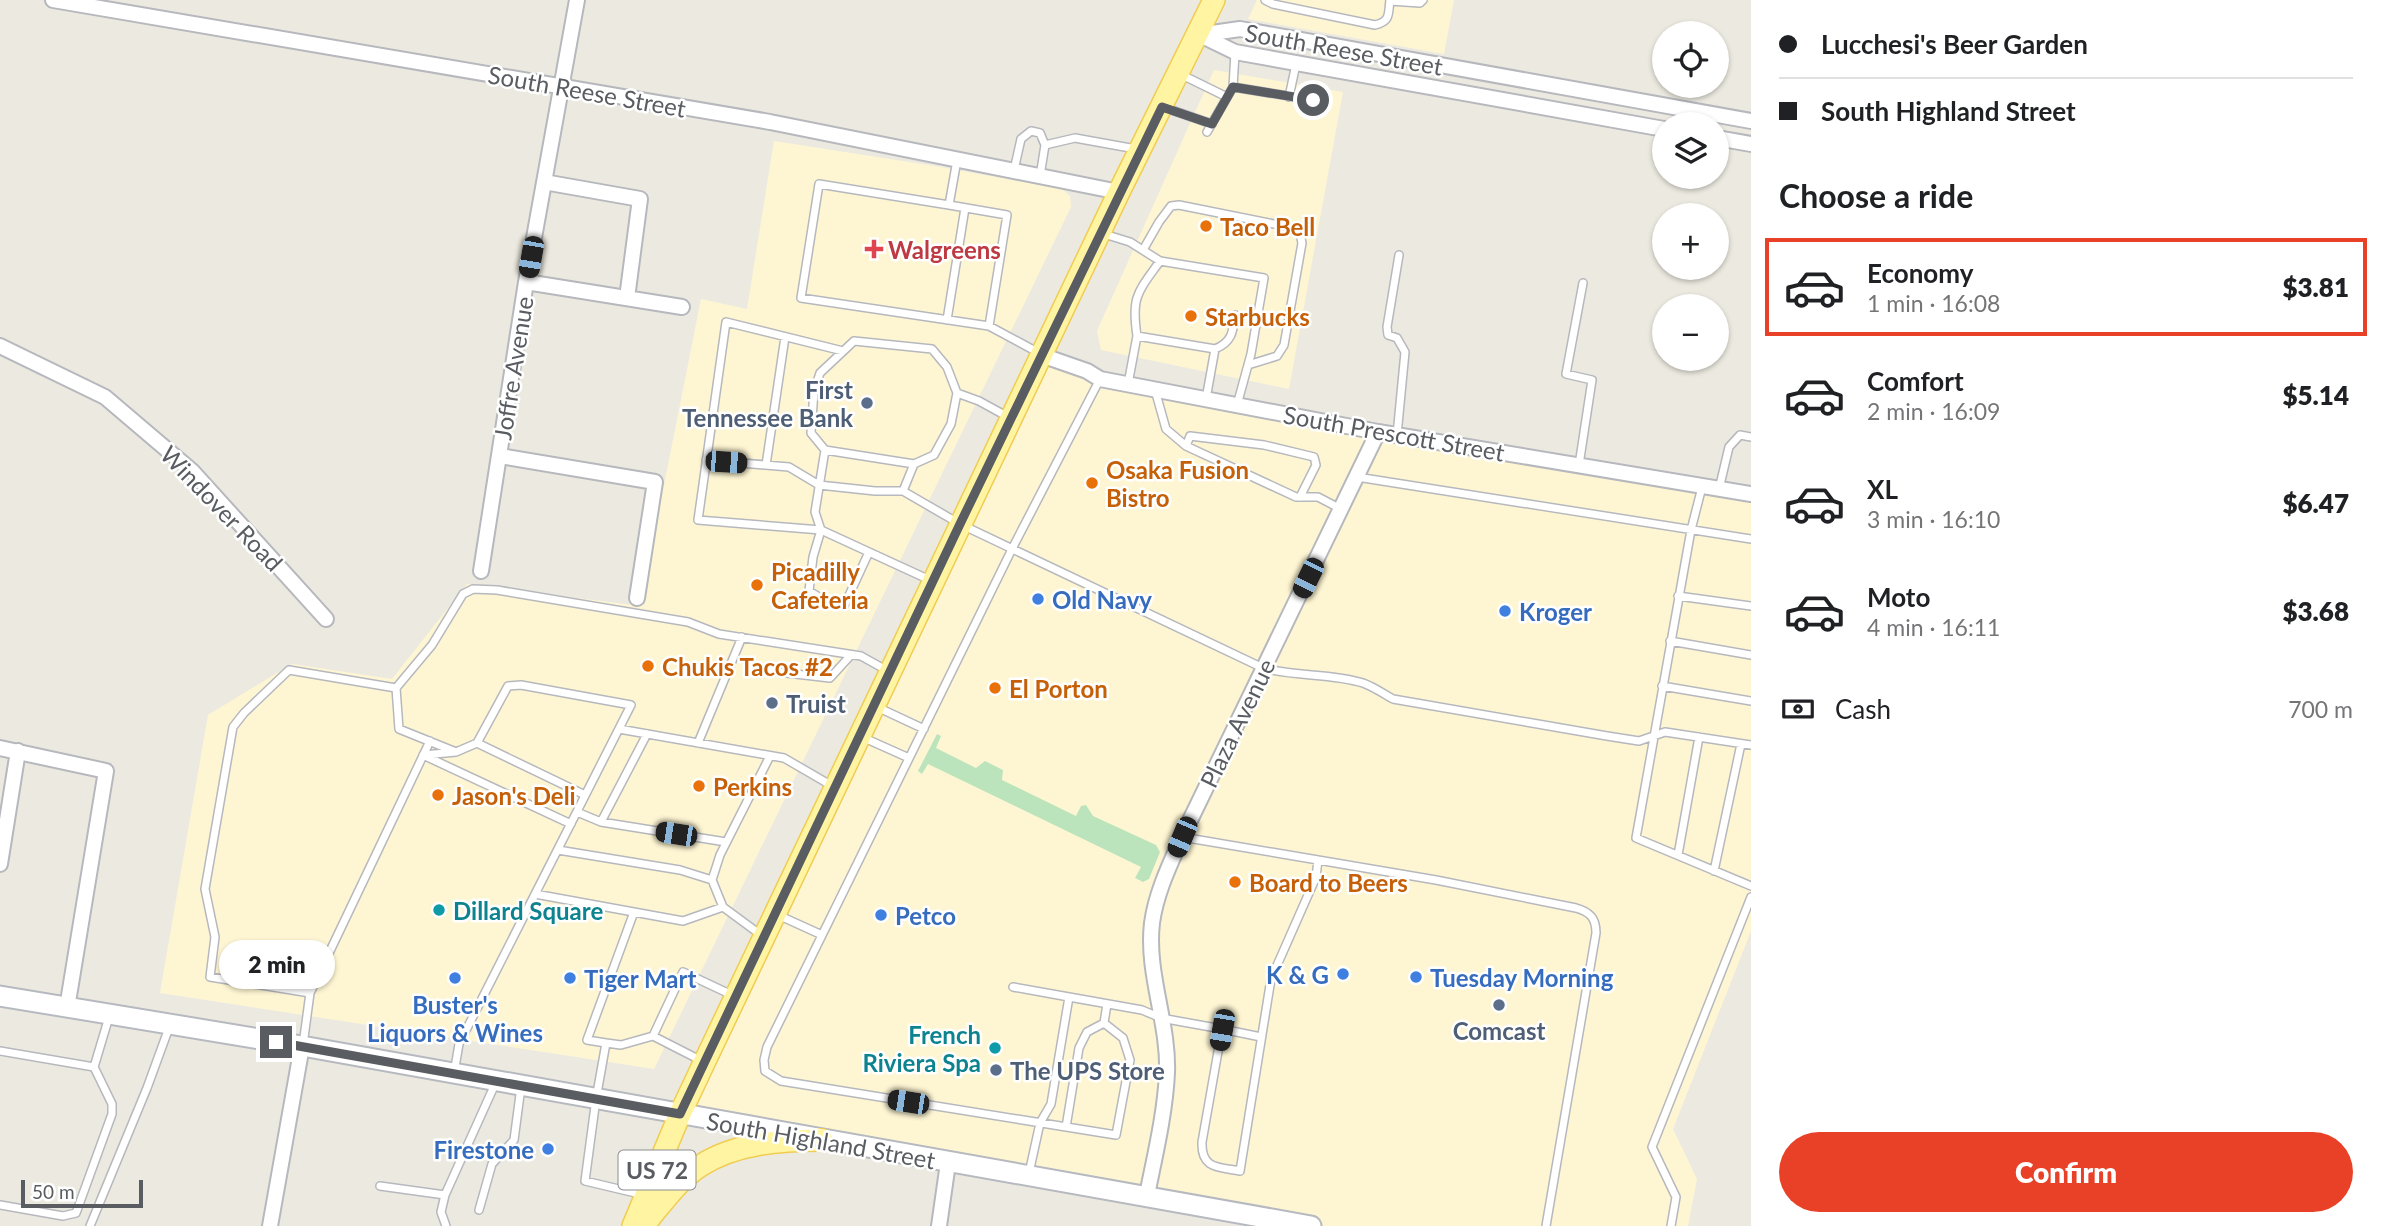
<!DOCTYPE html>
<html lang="en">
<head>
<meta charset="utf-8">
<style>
	body { margin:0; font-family:Lato,sans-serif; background:#f2f2f2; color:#202124; height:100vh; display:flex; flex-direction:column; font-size:26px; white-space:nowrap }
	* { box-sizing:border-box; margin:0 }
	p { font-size:23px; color:#757577 }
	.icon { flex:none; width:38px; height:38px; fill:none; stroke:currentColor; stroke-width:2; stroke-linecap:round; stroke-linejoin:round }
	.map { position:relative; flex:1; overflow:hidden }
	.panel { display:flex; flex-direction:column; background:#fff; width:630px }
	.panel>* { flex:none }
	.banner { display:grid; align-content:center; height:154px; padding:0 28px; background:#fff }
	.tools { position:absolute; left:1652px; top:21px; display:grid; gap:14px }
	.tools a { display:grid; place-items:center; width:77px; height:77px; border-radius:50%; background:#fff; box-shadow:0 2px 5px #0004; font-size:35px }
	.scale { position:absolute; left:21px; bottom:18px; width:122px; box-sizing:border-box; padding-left:7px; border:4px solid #595c61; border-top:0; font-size:19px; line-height:24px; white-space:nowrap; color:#595c61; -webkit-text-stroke:5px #fff; paint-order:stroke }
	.end { position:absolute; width:32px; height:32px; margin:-16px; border:9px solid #595c61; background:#fff; box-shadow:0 0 0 4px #fff }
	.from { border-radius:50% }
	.bubble { position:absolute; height:49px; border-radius:24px; background:#fff; box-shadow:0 2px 5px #0004; font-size:23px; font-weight:800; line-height:49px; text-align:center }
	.car { position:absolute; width:21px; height:42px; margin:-21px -10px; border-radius:9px; box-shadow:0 0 5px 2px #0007; background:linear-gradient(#222 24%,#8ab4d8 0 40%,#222 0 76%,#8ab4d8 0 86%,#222 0) }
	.banner b { display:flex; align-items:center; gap:24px; height:66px; font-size:26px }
	.banner b+b { border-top:2px solid #e0e0e0 }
	.banner i { width:18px; height:18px; background:#202124 }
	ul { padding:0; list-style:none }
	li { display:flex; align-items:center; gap:21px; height:98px; margin:0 14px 10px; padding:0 14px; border:4px solid transparent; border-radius:0px }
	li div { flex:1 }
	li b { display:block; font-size:26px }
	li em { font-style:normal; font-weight:800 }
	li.active { border-color:#e94128 }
	li>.icon { width:63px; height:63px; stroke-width:1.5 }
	h2 { padding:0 28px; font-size:32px; line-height:84px }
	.pay { display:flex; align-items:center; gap:18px; height:77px; padding:0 28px; font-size:26px }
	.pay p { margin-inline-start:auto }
	.cta { display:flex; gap:14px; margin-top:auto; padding:14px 28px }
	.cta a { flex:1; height:80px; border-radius:42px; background:#e94128; color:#fff; font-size:28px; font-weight:800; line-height:80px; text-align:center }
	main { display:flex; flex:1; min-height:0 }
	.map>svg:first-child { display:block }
</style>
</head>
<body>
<main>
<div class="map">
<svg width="1751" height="1226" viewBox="0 0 1751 1226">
	<rect width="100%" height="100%" fill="#eceae0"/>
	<!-- commercial -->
	<path fill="#fef6d3" d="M1257 0H1454L1444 54 1248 19Z
		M1214 70 1343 92 1289 389 1101 350 1097 331Z
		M774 141 941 167 1062 189 1070 196 1071 207 654 1069 160 993 208 715 292 664 392 679 467 584 640 606 701 299 747 309Z
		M1041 355 1087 371 1751 494V931L1673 1129 1697 1179 1688 1226H1311L680 1114Z"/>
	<!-- green -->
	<path fill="#bbe4bd" d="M937 734 941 736 936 748 976 768 985 761 1003 770 1002 780 1076 816 1081 806 1086 805 1093 816 1156 845 1160 852 1149 879 1143 882 1135 878 1141 867 928 764 922 774 918 771Z"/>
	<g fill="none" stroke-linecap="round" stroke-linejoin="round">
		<defs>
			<path id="service" d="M1265 0 1273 4 1375 25C1391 21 1388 14 1390 0
				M1390 1 1420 3 1423 0
				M1235 53 1233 87 1313 100
				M1180 74 1227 97
				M1289 97 1296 64
				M1163 107 1212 124
				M1207 132 1233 87
				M1045 145 1075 138 1136 149
				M957 160 949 205 819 184 801 298 989 326 1041 354
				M1014 170 1021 139 1031 131 1040 133 1045 145 1040 176
				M949 205 1007 215 989 326
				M1104 234 1130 242 1160 261 1264 278 1251 354 1237 405
				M1143 250 1159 222 1171 206 1179 205 1299 229 1302 243 1284 345 1277 356 1248 365
				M947 320 965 208
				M1137 336C1131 296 1138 292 1160 261
				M1215 349C1232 342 1233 332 1235 315
				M843 351 726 322 698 520 821 530 932 581
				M1100 379 1013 547 767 1047 764 1060 765 1071 781 1081 1116 1135 1130 1060 1123 1038 1104 1023 1107 1004
				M1128 384 1137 336 1215 349 1206 399
				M1155 390 1166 429 1186 446 1296 497H1318L1341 509
				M957 393 979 401 1010 418
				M1397 435 1405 352 1397 338 1388 335 1387 327 1399 255
				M1186 446 1190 436 1264 445 1314 457 1316 465 1300 497
				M825 450 914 464
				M706 460 789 467 819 485 875 491H903L960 524 1263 668C1296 677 1331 673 1363 683 1374 687 1384 694 1393 699L1607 736 1639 741 1665 732 1751 745
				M766 465 785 337
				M1579 465 1592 380 1566 374 1583 283
				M1357 477 1751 539
				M1702 487 1691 530 1636 838 1751 886
				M1719 489 1729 447 1740 435 1751 437
				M869 552 845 604 829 603 809 591 813 557 821 530 815 512 825 450 811 433 814 391 820 373 854 341 932 349 947 367 957 393 951 424 934 455 914 464 903 491
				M1678 596 1751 606
				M1670 641 1751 655
				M760 670 830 678 851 655
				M1662 686 1751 701
				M396 688 432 645 463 594 473 589 497 590 688 622 719 634 861 656 888 671
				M877 707 924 729
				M619 729 784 758 834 787
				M647 734 601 822 726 842
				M862 737 909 758
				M698 743 742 637
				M423 755 571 824
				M424 755 456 752 477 743
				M577 812 601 822
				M1182 837 1436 880 1576 908C1590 912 1596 918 1596 933L1546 1226
				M558 850 680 870 712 880
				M1678 855 1699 737
				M1714 871 1741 744
				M535 894 683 921 723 907
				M778 915 822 935
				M761 935 723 907 712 880 720 855 770 756
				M1013 987 1069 997
				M310 993 210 977 215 937 205 889 233 727 244 713 289 670 396 688 399 729 456 752
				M1222 1029 1261 1037
				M606 1043 587 1040 634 912
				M303 1045 310 993 430 741
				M0 1051 94 1067
				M702 1061 653 1036 683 972 732 995
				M454 1073 459 1044 631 705 521 685 508 686 477 743 585 795
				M1066 1127 1079 1048 1087 1032 1104 1023
				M1029 1173 1040 1123 1051 1104 1069 997 1142 1010 1161 1018 1222 1029 1202 1142C1201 1169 1218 1167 1240 1171L1271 979 1316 877 1318 860
				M380 1186 445 1195 496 1082
				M445 1195 441 1212 446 1226
				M644 1195 585 1181 596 1099 606 1043 621 1045 653 1036
				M0 1205 63 1216 76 1213 112 1114V1104L94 1067 109 1017
				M479 1210 492 1164 514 1140 521 1087
				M90 1226 147 1088 170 1025
				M1671 1226 1676 1197 1652 1147 1751 897"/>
			<path id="minor" d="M53 0 770 122 1119 192
				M1198 35 1240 29 1751 121
				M1200 35 1235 52 1664 129
				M1717 138 1751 144
				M544 182 640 199 627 298
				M526 282 682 307
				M0 346 105 397 192 471 326 619
				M1041 355 1087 371 1100 379 1378 432 1751 494
				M500 456 655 482 637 598
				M481 571 526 282 577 0
				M0 748 106 771 67 1008
				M0 864 18 751
				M1147 1195C1155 1155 1165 1114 1167 1073 1169 1023 1146 973 1152 923 1156 893 1170 864 1182 837L1378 432
				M270 1226 302 1046
				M939 1226 948 1163"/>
			<path id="secondary" d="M0 996 302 1046 1311 1226"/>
			<path id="primary" d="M633 1226 680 1114 704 1063 1119 192 1214 0
				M643 1226C661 1205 677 1181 700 1166 735 1143 781 1140 822 1140"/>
		</defs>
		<!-- service casing -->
		<use href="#service" stroke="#b6b8bd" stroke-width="10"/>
		<!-- minor casing -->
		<use href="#minor" stroke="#b6b8bd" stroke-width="18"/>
		<!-- secondary casing -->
		<use href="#secondary" stroke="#b6b9bf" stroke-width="23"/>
		<!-- primary casing -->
		<use href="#primary" stroke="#f1cc53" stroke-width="24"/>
		<!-- service -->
		<use href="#service" stroke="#fff" stroke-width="7"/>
		<!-- minor -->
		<use href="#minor" stroke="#fff" stroke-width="14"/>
		<!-- secondary -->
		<use href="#secondary" stroke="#fff" stroke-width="19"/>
		<!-- primary -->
		<use href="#primary" stroke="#fff4a2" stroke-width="21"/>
	</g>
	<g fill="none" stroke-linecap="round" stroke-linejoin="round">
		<!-- route -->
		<path stroke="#595c61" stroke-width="9" d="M276 1042 680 1114 960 524 1162 107 1212 124 1233 87 1313 100"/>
	</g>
	<!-- markers -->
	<g fill="#e8710a" stroke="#fff" stroke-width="2.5">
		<circle cx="1206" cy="226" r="7"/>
		<circle cx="1191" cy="316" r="7"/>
		<circle cx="1092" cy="483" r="7"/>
		<circle cx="757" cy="585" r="7"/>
		<circle cx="648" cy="666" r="7"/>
		<circle cx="995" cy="688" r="7"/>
		<circle cx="699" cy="786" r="7"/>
		<circle cx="438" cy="795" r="7"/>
		<circle cx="1235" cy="882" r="7"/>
	</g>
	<path fill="#e0444e" stroke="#fff" stroke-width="2.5" d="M870.5 238.5h7v7h7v7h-7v7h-7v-7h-7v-7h7z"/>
	<g fill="#5c6f8a" stroke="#fff" stroke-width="2.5">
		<circle cx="867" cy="403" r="7"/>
		<circle cx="772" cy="703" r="7"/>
		<circle cx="1499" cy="1005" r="7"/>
		<circle cx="996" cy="1070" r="7"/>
	</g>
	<g fill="#3f7fe0" stroke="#fff" stroke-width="2.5">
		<circle cx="1038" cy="599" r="7"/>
		<circle cx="1505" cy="611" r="7"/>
		<circle cx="881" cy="915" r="7"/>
		<circle cx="1343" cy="974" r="7"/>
		<circle cx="1416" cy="977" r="7"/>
		<circle cx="455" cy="978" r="7"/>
		<circle cx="570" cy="978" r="7"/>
		<circle cx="548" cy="1149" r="7"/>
	</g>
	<g fill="#0f9aa8" stroke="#fff" stroke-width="2.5">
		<circle cx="439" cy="910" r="7"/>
		<circle cx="995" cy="1048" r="7"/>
	</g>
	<g text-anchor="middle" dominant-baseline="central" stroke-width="5" stroke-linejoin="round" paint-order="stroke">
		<!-- shield labels -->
		<rect fill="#fff" stroke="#8b8d90" stroke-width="2" x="618.5" y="1150.5" width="77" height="39" rx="5"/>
		<g font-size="23" font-weight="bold" fill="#595c61">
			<text x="657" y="1170">US 72</text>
		</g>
		<!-- street labels -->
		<g font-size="24" fill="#595c61" stroke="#fff">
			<text transform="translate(1344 49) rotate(10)">South Reese Street</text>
			<text transform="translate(587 91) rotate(10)">South Reese Street</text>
			<text transform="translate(513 368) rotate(-81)">Joffre Avenue</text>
			<text transform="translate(1394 433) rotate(10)">South Prescott Street</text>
			<text transform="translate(222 508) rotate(46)">Windover Road</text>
			<text transform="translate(1237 723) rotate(-64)">Plaza Avenue</text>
			<text transform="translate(821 1140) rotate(10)">South Highland Street</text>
		</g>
		<!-- food labels -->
		<g font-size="24" font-weight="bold" fill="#c56008" stroke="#fff" text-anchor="start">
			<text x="1220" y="226">Taco Bell</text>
			<text x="1205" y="316">Starbucks</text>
			<text x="1106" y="469">Osaka Fusion<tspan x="1106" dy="28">Bistro</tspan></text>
			<text x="771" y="571">Picadilly<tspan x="771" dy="28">Cafeteria</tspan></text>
			<text x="662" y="666">Chukis Tacos #2</text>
			<text x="1009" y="688">El Porton</text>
			<text x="713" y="786">Perkins</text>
			<text x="452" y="795">Jason's Deli</text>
			<text x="1249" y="882">Board to Beers</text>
		</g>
		<!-- health labels -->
		<g font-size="24" font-weight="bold" fill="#be3a42" stroke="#fff" text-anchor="start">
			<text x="888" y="249">Walgreens</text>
		</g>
		<!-- service labels -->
		<g font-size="24" font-weight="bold" fill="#4e5e75" stroke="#fff" text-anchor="start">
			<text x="853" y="389" text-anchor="end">First<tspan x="853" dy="28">Tennessee Bank</tspan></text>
			<text x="786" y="703">Truist</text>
			<text x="1499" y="1030" text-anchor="middle">Comcast</text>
			<text x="1010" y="1070">The UPS Store</text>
		</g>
		<!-- shop labels -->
		<g font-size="24" font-weight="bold" fill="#366cbe" stroke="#fff" text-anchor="start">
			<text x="1052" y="599">Old Navy</text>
			<text x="1519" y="611">Kroger</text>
			<text x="895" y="915">Petco</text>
			<text x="1329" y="974" text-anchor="end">K &amp; G</text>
			<text x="1430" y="977">Tuesday Morning</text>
			<text x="584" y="978">Tiger Mart</text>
			<text x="455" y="1004" text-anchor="middle">Buster's<tspan x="455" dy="28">Liquors &amp; Wines</tspan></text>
			<text x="534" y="1149" text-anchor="end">Firestone</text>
		</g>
		<!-- culture labels -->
		<g font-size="24" font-weight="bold" fill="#0d838f" stroke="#fff" text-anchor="start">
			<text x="453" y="910">Dillard Square</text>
			<text x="981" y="1034" text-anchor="end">French<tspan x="981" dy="28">Riviera Spa</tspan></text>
		</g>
	</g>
</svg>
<div class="tools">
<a><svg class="icon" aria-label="locate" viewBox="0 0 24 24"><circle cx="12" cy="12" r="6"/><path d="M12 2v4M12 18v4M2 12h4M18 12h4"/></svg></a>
<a><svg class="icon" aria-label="layers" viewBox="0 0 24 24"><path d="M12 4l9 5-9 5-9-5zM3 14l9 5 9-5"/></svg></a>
<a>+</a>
<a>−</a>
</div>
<div class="scale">50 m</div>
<i class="end from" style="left:1313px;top:100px"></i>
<i class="end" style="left:276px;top:1042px"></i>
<div class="bubble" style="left:219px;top:940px;width:116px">2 min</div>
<i class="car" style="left:531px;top:257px;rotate:190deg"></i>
<i class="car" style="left:726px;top:462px;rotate:94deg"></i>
<i class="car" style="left:1308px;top:578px;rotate:206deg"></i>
<i class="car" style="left:676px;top:834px;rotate:279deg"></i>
<i class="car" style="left:1182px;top:837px;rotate:203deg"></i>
<i class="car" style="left:1222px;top:1030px;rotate:190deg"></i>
<i class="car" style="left:908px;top:1102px;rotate:279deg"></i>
</div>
<section class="panel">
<div class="banner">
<b><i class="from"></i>Lucchesi's Beer Garden</b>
<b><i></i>South Highland Street</b>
</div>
<h2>Choose a ride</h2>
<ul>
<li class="active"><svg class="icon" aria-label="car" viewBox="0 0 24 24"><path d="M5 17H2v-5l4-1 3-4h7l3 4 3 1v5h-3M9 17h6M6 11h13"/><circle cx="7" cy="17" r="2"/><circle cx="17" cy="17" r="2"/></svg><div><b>Economy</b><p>1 min · 16:08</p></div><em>$3.81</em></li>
<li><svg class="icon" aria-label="car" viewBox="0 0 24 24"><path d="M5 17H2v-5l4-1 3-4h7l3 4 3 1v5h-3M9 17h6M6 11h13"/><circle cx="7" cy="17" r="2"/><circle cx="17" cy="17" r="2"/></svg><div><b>Comfort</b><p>2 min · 16:09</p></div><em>$5.14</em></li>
<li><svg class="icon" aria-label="car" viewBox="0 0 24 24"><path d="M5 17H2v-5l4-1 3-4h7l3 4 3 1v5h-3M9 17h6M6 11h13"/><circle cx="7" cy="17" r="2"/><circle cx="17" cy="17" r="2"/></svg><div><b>XL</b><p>3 min · 16:10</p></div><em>$6.47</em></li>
<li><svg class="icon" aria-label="car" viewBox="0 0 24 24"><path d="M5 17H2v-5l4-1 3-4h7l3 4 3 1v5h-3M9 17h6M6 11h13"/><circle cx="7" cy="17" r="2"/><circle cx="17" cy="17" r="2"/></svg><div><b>Moto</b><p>4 min · 16:11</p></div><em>$3.68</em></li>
</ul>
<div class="pay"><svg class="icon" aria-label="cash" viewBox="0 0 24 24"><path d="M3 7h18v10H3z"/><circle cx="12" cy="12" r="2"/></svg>Cash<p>700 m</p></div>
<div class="cta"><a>Confirm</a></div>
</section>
</main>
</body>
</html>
